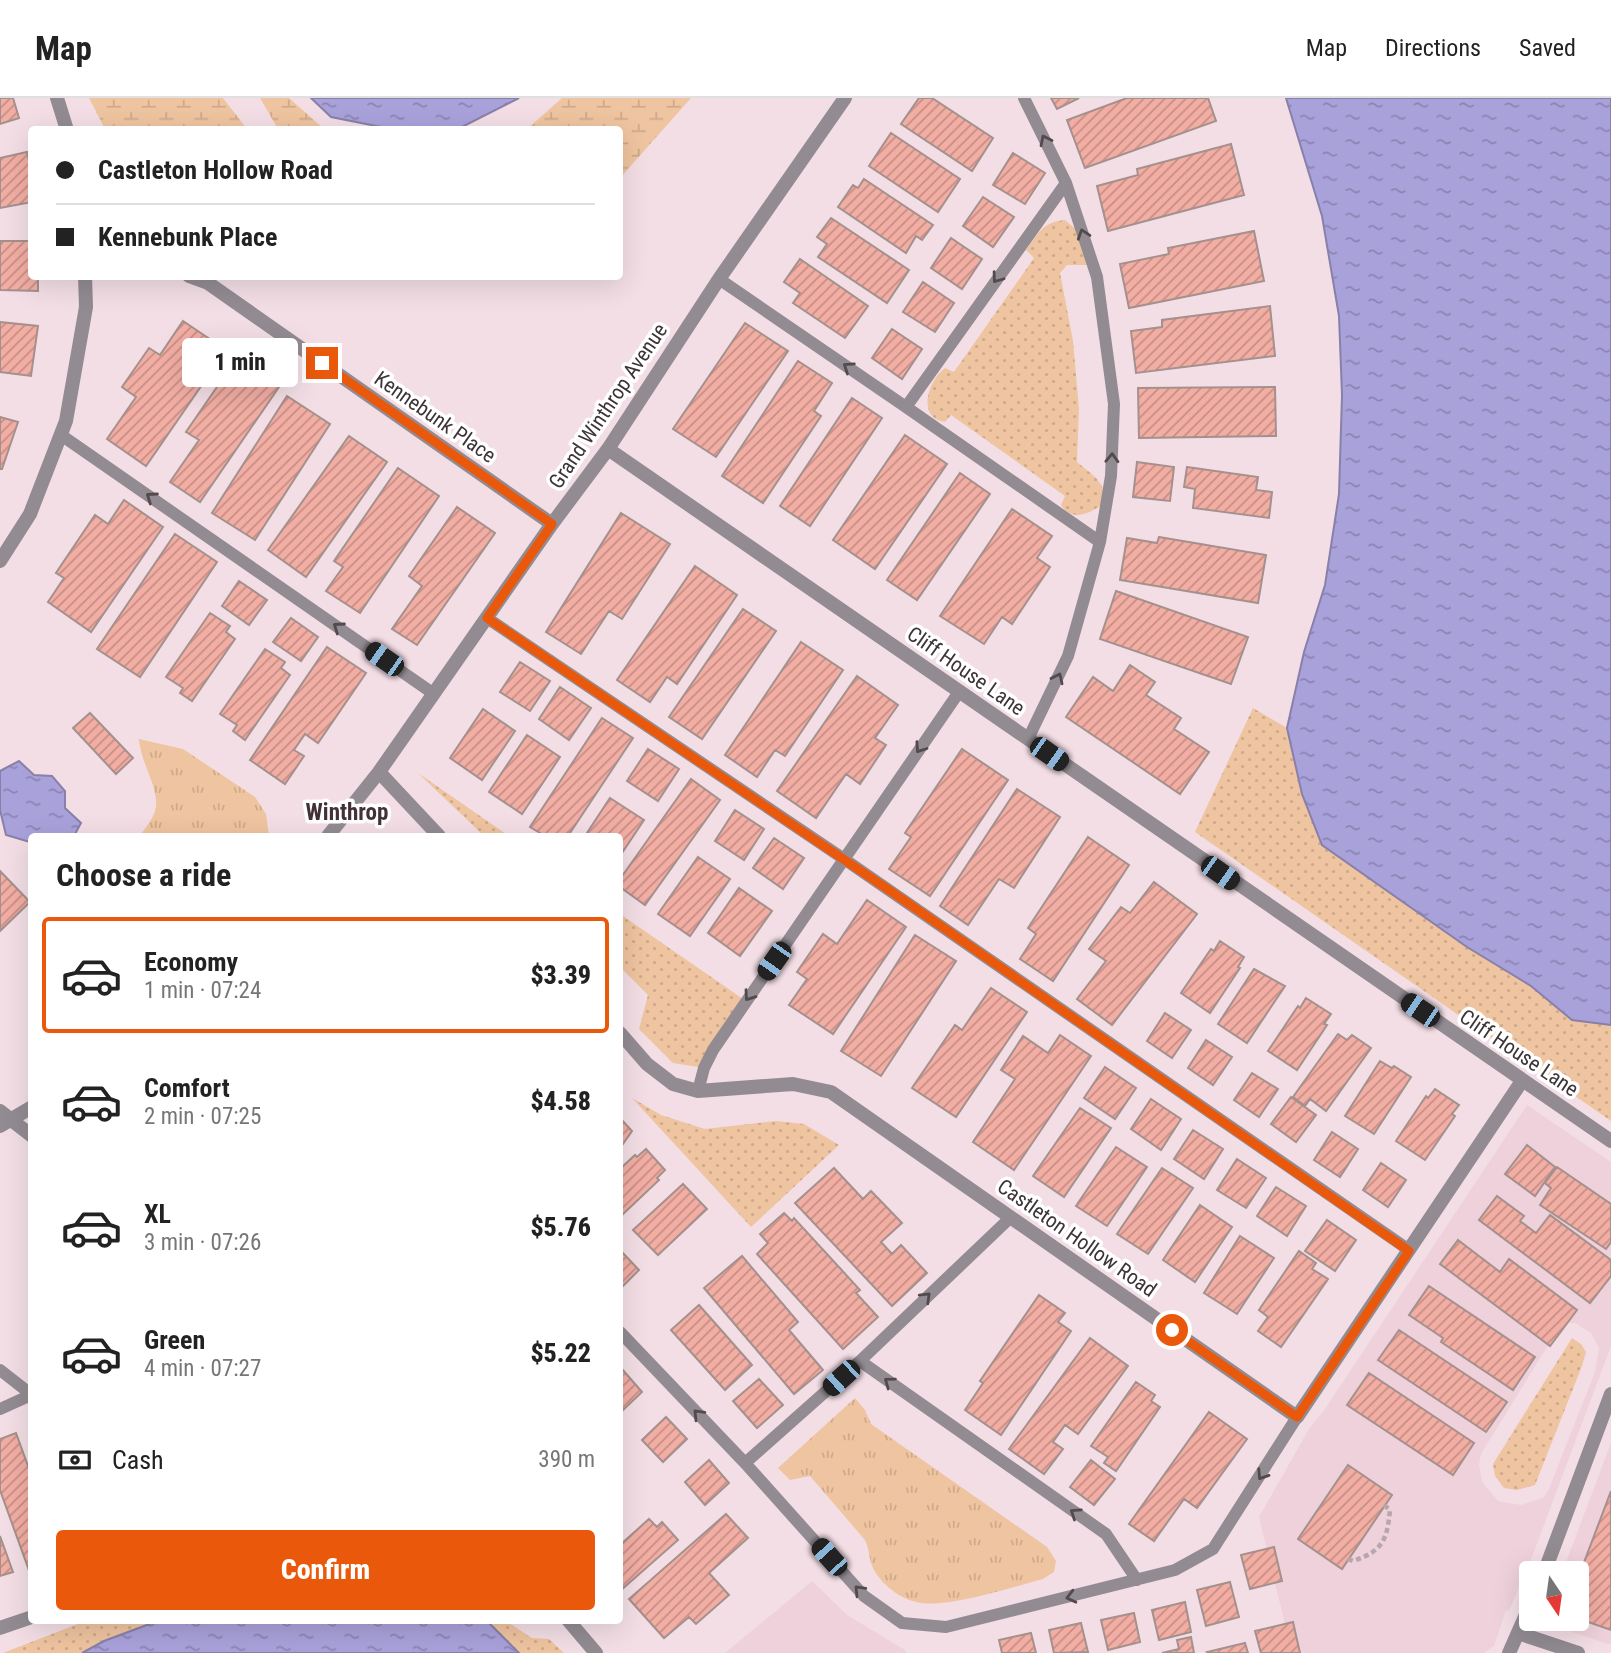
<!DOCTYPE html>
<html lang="en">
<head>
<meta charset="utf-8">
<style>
	body { margin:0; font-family:"Roboto Condensed",sans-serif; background:#f6f6f6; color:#222; height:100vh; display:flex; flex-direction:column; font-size:26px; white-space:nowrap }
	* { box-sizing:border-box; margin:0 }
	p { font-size:23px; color:#767676 }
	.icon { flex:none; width:38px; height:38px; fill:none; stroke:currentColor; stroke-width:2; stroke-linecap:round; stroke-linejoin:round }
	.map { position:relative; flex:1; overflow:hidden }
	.sheet { position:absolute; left:28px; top:735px; width:595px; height:791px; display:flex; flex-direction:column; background:#fff; border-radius:7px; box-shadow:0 7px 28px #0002 }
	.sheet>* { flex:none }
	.guide { position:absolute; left:28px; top:28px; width:595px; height:154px; border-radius:7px; box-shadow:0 7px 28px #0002; display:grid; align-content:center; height:154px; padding:0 28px; background:#fff }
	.needle { width:46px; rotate:167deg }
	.buttons { position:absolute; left:1519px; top:1463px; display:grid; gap:14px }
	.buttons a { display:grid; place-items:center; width:70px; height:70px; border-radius:7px; background:#fff; box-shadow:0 7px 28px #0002; font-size:35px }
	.end { position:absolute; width:32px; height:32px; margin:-16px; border:9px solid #ea580c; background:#fff; box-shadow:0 0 0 4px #fff }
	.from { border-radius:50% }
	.bubble { position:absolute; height:49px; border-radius:7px; background:#fff; box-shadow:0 7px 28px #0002; font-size:23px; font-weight:800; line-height:49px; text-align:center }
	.car { position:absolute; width:21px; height:42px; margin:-21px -10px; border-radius:9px; box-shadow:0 0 5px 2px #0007; background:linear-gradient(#222 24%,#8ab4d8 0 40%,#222 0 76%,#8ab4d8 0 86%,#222 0) }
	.guide b { display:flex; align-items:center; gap:24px; height:66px; font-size:26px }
	.guide b+b { border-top:2px solid #e0e0e0 }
	.guide i { width:18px; height:18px; background:#222 }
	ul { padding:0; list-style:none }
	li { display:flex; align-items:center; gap:21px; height:116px; margin:0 14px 10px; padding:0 14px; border:4px solid transparent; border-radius:7px }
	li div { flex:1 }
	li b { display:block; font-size:26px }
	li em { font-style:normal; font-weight:800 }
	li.current { border-color:#ea580c }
	li>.icon { width:63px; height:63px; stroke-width:1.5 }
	h2 { padding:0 28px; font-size:32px; line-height:84px }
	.pay { display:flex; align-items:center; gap:18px; height:77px; padding:0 28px; font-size:26px }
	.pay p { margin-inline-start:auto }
	.button { display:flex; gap:14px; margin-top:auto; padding:14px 28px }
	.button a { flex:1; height:80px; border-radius:7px; background:#ea580c; color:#fff; font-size:28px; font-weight:800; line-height:80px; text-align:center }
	header { display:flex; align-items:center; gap:42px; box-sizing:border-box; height:98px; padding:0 35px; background:#fff; border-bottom:2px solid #e0e0e0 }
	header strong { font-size:33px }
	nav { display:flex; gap:38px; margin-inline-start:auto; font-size:24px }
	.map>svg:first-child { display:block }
</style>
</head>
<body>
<header>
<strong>Map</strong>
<nav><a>Map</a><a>Directions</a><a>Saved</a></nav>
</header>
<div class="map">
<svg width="1611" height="1555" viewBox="0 0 1611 1555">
	<defs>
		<pattern id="grass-dots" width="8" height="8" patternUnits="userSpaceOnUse" patternTransform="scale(1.75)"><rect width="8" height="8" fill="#efc4a0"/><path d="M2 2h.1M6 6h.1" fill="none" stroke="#cea98a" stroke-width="1.8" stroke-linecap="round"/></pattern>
		<pattern id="wetland-marsh" width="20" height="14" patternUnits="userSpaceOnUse" patternTransform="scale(1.75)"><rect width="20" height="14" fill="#efc4a0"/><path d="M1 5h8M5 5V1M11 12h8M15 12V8" fill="none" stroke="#cea98a"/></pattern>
		<pattern id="park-tufts" width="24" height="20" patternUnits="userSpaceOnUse" patternTransform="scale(1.75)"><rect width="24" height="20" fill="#efc4a0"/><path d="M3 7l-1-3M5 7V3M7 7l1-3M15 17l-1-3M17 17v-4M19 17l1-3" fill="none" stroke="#cea98a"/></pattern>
		<pattern id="water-ripples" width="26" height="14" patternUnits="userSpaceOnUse" patternTransform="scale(1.75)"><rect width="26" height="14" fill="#a9a1da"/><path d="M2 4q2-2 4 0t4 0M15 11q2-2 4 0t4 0" fill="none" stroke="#8b84b2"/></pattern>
		<pattern id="building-hatch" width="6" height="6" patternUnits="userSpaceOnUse" patternTransform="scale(1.75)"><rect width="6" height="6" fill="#f3aea4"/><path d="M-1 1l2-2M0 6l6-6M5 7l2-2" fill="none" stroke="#c68e86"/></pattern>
	</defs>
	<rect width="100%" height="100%" fill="#f3dee5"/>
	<!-- built -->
	<path fill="#eed1da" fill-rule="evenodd" d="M1527 1007 1611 1064V1248L1532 1459 1509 1513 1506 1512 1494 1548 1484 1555H1292L1259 1419 1309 1331 1325 1311ZM1567 1225H1575L1591 1235 1599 1250 1595 1274 1548 1393 1543 1400 1521 1407 1498 1403 1482 1384 1479 1367 1481 1356 1542 1257 1560 1230Z
		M1611 1345V1547L1542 1524 1543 1521H1577V1475H1562Z
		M812 1483 847 1517 905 1552 906 1555H725Z"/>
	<!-- grass -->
	<path fill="url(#grass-dots)" d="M1065 122 1079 134 1087 167H1067L1060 175 1073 243 1079 311 1077 364C1093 378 1107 383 1103 406 1089 416 1072 424 1061 407L1065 398 951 317 945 324C916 320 928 282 945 270L954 274 1034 160 1026 152C1039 135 1042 124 1065 122Z
		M1253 610 1287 630 1302 696 1322 747 1467 849 1531 888 1572 922 1611 927V1023L1195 734Z
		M418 675 509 738H484Z
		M620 816 746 903 704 970 673 965 639 931 648 897 620 869Z
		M632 1000 661 1017 705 1031 776 1023 804 1026 839 1047 751 1129Z
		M1572 1240 1581 1246 1586 1254 1582 1268 1535 1387 1517 1392 1504 1390 1495 1378 1493 1366Z
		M88 1522 506 1523 532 1540 549 1541 564 1555H3Z"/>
	<!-- wetland -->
	<path fill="url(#wetland-marsh)" d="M89 0H223L247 31H105Z
		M260 0H289L324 31H278Z
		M562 0H691L620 80V32L527 31Z"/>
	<!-- park -->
	<path fill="url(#park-tufts)" d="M139 641 183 651 255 699 266 716 269 738H139C145 731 155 719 156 708 158 688 140 663 139 641Z
		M855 1300 865 1312 871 1326 1047 1449 1056 1463 1054 1474 1043 1481C1013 1489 951 1509 922 1505 902 1503 880 1486 872 1468 869 1460 869 1450 865 1442L810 1378 790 1382 778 1370Z"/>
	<!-- water -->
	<path fill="url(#water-ripples)" stroke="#8880a9" stroke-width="2" d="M311 0H519L458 31 396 32 331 19Z
		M1286 0H1611V927L1572 922 1531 888 1467 849 1322 747 1302 696 1287 630 1304 554 1325 487 1339 396 1342 297 1339 218 1322 118Z
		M19 663 34 677 52 678 65 693V710L81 725 74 738H32L31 749 30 744 6 737 0 712V673Z
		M160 1522 487 1523 519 1555H82L104 1543Z"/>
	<!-- building -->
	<path fill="url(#building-hatch)" stroke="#a4908d" stroke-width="2" d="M0 0H13L19 20 0 26Z
		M919 0H932L993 40 972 73 901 26Z
		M1051 0H1079L1057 11Z
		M1127 0H1208L1216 23 1085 70 1067 22Z
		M891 35 960 81 938 114 869 68Z
		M1231 46 1244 97 1108 133 1097 88 1138 77 1137 71Z
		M27 54 32 76V104L0 110V60Z
		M1013 55 1045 75 1025 106 993 87Z
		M864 81 933 127 922 142 916 138 906 155 838 109 853 87 858 90Z
		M983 99 1014 119 993 149 963 128Z
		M831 120 909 172 887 205 818 159 827 146 817 139Z
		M1254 133 1264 183 1129 210 1120 166 1169 156 1168 150Z
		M951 140 982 161 962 191 931 170Z
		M0 143H32V178H38V193L0 192Z
		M800 161 868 208 845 240 793 205 800 195 784 184Z
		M923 184 954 205 935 234 903 214Z
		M1270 208 1275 258 1136 275 1131 233 1162 229V222Z
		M183 223 226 252 146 368 107 341 136 299 122 289 149 250 160 257Z
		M0 224 38 228 31 278 0 274Z
		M745 225 788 253 716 359 673 331Z
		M892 231 922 251 902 281 872 260Z
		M237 260 279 289 200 404 170 384 199 342 186 334Z
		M798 263 832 285 814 313 821 318 763 405 722 378Z
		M1275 289 1276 338 1139 340 1138 290Z
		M287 298 330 326 255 442 212 415Z
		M852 300 882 320 810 428 780 408Z
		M0 319 18 324 2 371H0Z
		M905 337 947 366 875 471 833 442Z
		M349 338 387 364 306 479 268 452Z
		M1137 364 1174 369 1170 403 1133 399Z
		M1187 369 1258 379 1256 392 1272 394 1269 420 1193 410 1195 391 1184 389Z
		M398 370 439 398 360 515 326 493 343 469 334 463Z
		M960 375 990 396 917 502 887 482Z
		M124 402 163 429 91 534 48 504 64 480 56 475 95 417 108 426Z
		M457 409 495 435 417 547 392 531 422 488 409 478Z
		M1012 411 1052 438 1037 460 1050 469 1012 526 1002 519 984 546 940 518Z
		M621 415 670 446 622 521 609 513 581 556 546 534Z
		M175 436 217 464 140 579 97 551Z
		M1159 439 1266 457 1258 505 1120 482 1127 440 1157 445Z
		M695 468 737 497 677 586 667 579 650 604 617 582Z
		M239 483 267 502 249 527 222 508Z
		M1116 493 1248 539 1231 586 1100 541Z
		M743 511 776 533 702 641 669 619Z
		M210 515 230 528 226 534 235 541 192 603 180 595 183 590 166 579Z
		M291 520 318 539 301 563 273 544Z
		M801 544 843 572 785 658 775 652 757 679 725 657Z
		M327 549 366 575 318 645 305 636 294 652 304 658 285 686 250 662Z
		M265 551 285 564 281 570 290 577 245 642 233 633 237 627 220 616Z
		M520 564 550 583 530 613 500 594Z
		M1130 567 1155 584 1146 597 1181 620 1174 631 1209 654 1180 696 1066 619 1093 579 1113 593Z
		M857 578 898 607 875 640 886 647 860 686 846 676 816 720 777 693Z
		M560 589 591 610 569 642 539 621Z
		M483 611 515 633 482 682 450 660Z
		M90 615 133 660 116 676 73 630Z
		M602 620 633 640 568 738H545L530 729Z
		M527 637 560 659 522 716 489 694Z
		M648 651 679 671 658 703 627 683Z
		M962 651 1008 682 930 798 889 771 911 739 905 735Z
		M691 681 720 702 645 807 620 789V781Z
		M1017 691 1060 719 1014 790 999 781 968 827 940 808Z
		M610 700 644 722 620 758V738H585Z
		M735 712 764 731 744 762 715 743Z
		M1088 739 1129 767 1053 883 1020 861 1036 836 1028 830Z
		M774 740 804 760 783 791 753 770Z
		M698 759 730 781 690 838 658 816Z
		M0 773 30 804 0 833Z
		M1154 784 1197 816 1112 927 1077 901 1106 863 1089 851 1121 809 1130 815Z
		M739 790 772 813 740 858 708 835Z
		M867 802 906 829 833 936 789 907 807 881 797 874 823 836 837 846Z
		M915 837 956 863 881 978 841 953Z
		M1220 843 1244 859 1238 869 1240 870 1210 915 1181 895 1211 851 1214 853Z
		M1254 871 1285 888 1247 945 1218 926Z
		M991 890 1027 914 956 1019 912 990 955 927 962 932Z
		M1306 900 1331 916 1324 926 1327 927 1297 972 1268 953 1298 908 1300 910Z
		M1165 915 1191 932 1172 960 1147 943Z
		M1338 936 1347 942 1352 937 1371 950 1326 1013 1310 1001 1305 1008 1293 999Z
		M1060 937 1091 958 1014 1072 973 1044 1015 981 1001 972 1023 938 1048 955Z
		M1206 942 1232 959 1213 987 1188 970Z
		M1380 963 1392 970 1394 968 1411 979 1374 1036 1345 1018Z
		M1105 969 1136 990 1115 1021 1084 1000Z
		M1252 975 1278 991 1259 1019 1234 1002Z
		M1435 991 1459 1007 1452 1016 1455 1018 1425 1062 1396 1043 1426 998 1428 1000Z
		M1291 999 1316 1017 1296 1044 1271 1026Z
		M1151 1001 1181 1021 1161 1052 1131 1031Z
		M1080 1010 1111 1030 1064 1099 1033 1078Z
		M620 1020 632 1033 620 1050Z
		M1193 1032 1223 1051 1204 1081 1174 1061Z
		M1332 1034 1358 1051 1340 1079 1314 1062Z
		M1527 1047 1555 1069 1535 1098 1505 1076Z
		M1116 1049 1147 1069 1107 1128 1076 1108Z
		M646 1051 665 1072 657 1080 659 1082 621 1118 620 1071 635 1057 637 1059Z
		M1237 1061 1266 1080 1246 1110 1217 1092Z
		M1381 1065 1406 1082 1388 1109 1363 1092Z
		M1557 1069 1611 1106V1144L1606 1151 1540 1107 1551 1090 1545 1085Z
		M834 1070 863 1101 871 1093 902 1125 881 1144 892 1156 901 1147 927 1175 892 1208 795 1105Z
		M1162 1070 1193 1090 1148 1156 1117 1136Z
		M683 1086 707 1111 658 1157 633 1132Z
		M1276 1089 1306 1108 1287 1138 1257 1118Z
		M1497 1098 1524 1118 1520 1123 1536 1135 1550 1117 1611 1162V1178L1590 1205 1479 1122Z
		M1200 1107 1232 1129 1195 1184 1163 1162Z
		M784 1115 792 1123 794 1120 860 1192 856 1195 878 1219 843 1251 757 1156 768 1145 760 1136Z
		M1327 1122 1356 1142 1335 1173 1305 1153Z
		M1240 1138 1274 1160 1237 1216 1204 1195Z
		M1458 1142 1500 1174 1509 1161 1577 1212 1550 1248 1440 1166Z
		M620 1152 639 1172 620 1191Z
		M1299 1153 1316 1165 1312 1171 1328 1181 1281 1249 1258 1233 1268 1219 1259 1212Z
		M742 1158 798 1224 789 1232 823 1272 794 1296 704 1190Z
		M1429 1188 1535 1259 1513 1292 1441 1244 1443 1240 1409 1217Z
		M1039 1197 1065 1215 1058 1224 1071 1233 1001 1337 965 1312 983 1285 980 1283Z
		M699 1207 752 1267 725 1292 671 1232Z
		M1399 1232 1507 1304 1486 1334 1378 1262Z
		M1090 1240 1128 1268 1078 1336 1065 1327 1053 1344 1063 1351 1044 1376 1009 1351Z
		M622 1271 642 1294 620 1315V1274Z
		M1369 1275 1474 1345 1453 1377 1347 1307Z
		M759 1281 783 1307 757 1330 733 1303Z
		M1136 1284 1155 1297 1151 1303 1160 1309 1116 1373 1104 1365 1108 1359 1091 1348Z
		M1209 1314 1247 1341 1197 1410 1184 1401 1154 1443 1129 1426Z
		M666 1319 687 1341 663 1364 642 1342Z
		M16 1335 32 1379 31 1478 0 1392V1341Z
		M709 1362 729 1385 705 1407 685 1384Z
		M1091 1362 1115 1381 1094 1407 1070 1389Z
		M1348 1367 1392 1397 1342 1471 1298 1441Z
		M1611 1393V1532L1577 1520V1483Z
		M726 1416 748 1440 709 1475 729 1497 696 1526 689 1519 664 1540 629 1501Z
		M649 1421 657 1429 662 1424 678 1442 620 1493V1447Z
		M0 1438 13 1474 0 1478Z
		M1274 1449 1282 1483 1250 1491 1241 1457Z
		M1230 1484 1239 1519 1206 1528 1197 1492Z
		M1185 1504 1191 1534 1159 1542 1152 1512Z
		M1134 1515 1140 1544 1108 1552 1101 1522Z
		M1293 1524 1300 1555H1261L1255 1533Z
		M1081 1525 1088 1554 1054 1555 1049 1532Z
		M1031 1535 1036 1555H1002L999 1542Z
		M1191 1539 1194 1555H1162L1179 1551 1177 1542Z
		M1245 1545 1248 1555H1208L1207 1554Z"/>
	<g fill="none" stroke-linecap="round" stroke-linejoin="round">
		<!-- path -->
		<path stroke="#b7a6ab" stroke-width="4.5" stroke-dasharray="5 3.5" stroke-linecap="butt" d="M1348 1461 1353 1463C1383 1453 1387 1442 1390 1412L1384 1407"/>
		<!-- lane -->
		<path stroke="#928c92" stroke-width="12" d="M1024 0 1066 85 1097 179 1114 306 1111 378 1100 444 1068 558 1028 641
			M719 181 906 309 1066 85
			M906 309 1100 444
			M61 337 434 596
			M487 520 844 761 1409 1152
			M698 993 704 970 713 952 959 594
			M620 1234 745 1365 864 1498 902 1525 946 1529 1175 1472 1213 1451 1297 1319
			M860 1263 1106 1436 1137 1482
			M0 1272 32 1297
			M0 1311 31 1297
			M745 1365 860 1263 1010 1120"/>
		<!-- street -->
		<path stroke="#928c92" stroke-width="14" d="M57 0 67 32
			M189 178 208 185 552 426
			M608 351 1611 1043
			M0 463 30 416 66 323 86 209 85 178
			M379 674 439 738
			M328 738 379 674 552 426 608 351 719 181 845 0
			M620 935 647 966 673 986 698 993 793 986 831 994 1297 1319 1522 983
			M0 1013 32 1038
			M0 1028 32 1009
			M1544 1475 1611 1296
			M568 1522 596 1555
			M0 1530 32 1519
			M1518 1535 1578 1555
			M1509 1555 1531 1505"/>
	</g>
	<!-- one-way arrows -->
	<defs><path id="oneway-chevron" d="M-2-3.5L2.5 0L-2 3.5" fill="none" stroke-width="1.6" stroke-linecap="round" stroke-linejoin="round" transform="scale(1.75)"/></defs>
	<g stroke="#524a4d">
		<use href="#oneway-chevron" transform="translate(1045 42) rotate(-116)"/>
		<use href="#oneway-chevron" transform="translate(1083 136) rotate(-108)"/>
		<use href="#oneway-chevron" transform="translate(997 180) rotate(126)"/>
		<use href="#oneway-chevron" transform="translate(848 269) rotate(-146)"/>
		<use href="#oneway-chevron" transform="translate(1112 360) rotate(-88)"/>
		<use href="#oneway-chevron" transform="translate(151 399) rotate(-145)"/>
		<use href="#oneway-chevron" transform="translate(338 529) rotate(-145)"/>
		<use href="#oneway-chevron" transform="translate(1058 580) rotate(-65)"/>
		<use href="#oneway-chevron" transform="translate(920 650) rotate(124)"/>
		<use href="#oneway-chevron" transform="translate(749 898) rotate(125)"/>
		<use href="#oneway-chevron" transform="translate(926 1199) rotate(-44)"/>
		<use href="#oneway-chevron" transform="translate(889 1284) rotate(-144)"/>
		<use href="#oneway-chevron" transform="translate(698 1316) rotate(-134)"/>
		<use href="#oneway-chevron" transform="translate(1262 1377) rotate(123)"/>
		<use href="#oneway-chevron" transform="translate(1075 1415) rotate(-146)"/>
		<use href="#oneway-chevron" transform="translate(859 1492) rotate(-134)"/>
		<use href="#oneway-chevron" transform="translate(1071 1499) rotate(166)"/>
	</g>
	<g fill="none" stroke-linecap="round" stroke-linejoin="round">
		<!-- route -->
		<path stroke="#ea580c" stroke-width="9" d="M322 265 552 426 487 520 889 792 1409 1153 1297 1319 1172 1232"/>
	</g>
	<g text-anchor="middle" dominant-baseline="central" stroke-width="7" stroke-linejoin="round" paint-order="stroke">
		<!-- street labels -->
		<g font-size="21" fill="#3c3436" stroke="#fff">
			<text transform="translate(608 308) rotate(-56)">Grand Winthrop Avenue</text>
			<text transform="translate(435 319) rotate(35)">Kennebunk Place</text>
			<text transform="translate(966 573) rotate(35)">Cliff House Lane</text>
			<text transform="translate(1519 955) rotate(34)">Cliff House Lane</text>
			<text transform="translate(1077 1140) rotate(35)">Castleton Hollow Road</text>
		</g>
		<!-- neighbourhood labels -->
		<g font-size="23" font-weight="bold" fill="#423238" stroke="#fff">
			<text x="347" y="714">Winthrop</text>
		</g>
	</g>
</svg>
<div class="buttons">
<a><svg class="needle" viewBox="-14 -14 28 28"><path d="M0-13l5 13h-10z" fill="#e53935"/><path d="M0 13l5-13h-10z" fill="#767676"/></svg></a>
</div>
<i class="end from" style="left:1172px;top:1232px"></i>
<i class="end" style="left:322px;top:265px"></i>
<div class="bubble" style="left:182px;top:240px;width:116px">1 min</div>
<i class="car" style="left:384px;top:561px;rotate:305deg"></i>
<i class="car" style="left:1049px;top:656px;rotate:125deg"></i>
<i class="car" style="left:1220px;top:775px;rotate:125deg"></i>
<i class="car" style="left:774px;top:863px;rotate:215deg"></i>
<i class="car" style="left:1420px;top:912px;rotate:304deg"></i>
<i class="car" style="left:841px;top:1280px;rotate:228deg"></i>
<i class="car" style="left:829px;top:1459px;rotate:318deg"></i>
<div class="guide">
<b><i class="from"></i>Castleton Hollow Road</b>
<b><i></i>Kennebunk Place</b>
</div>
<section class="sheet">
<h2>Choose a ride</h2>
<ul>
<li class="current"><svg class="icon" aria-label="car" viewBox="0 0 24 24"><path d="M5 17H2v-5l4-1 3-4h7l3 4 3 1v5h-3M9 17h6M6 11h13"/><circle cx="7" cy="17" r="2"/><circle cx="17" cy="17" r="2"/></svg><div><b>Economy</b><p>1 min · 07:24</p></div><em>$3.39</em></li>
<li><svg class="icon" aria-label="car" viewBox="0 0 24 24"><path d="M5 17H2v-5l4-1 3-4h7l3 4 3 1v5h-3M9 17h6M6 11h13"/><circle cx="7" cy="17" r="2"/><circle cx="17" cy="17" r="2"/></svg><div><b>Comfort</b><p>2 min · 07:25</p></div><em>$4.58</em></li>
<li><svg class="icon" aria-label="car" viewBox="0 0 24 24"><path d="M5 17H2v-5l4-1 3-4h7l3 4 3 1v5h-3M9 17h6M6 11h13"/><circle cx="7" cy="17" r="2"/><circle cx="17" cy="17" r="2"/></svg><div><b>XL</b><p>3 min · 07:26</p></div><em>$5.76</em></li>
<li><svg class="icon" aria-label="car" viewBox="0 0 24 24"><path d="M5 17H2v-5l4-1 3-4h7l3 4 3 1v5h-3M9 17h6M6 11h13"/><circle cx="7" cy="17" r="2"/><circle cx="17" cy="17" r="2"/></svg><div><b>Green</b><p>4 min · 07:27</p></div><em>$5.22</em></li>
</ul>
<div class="pay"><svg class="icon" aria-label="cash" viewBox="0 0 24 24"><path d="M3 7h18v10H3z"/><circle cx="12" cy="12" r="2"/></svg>Cash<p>390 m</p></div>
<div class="button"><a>Confirm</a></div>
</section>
</div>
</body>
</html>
